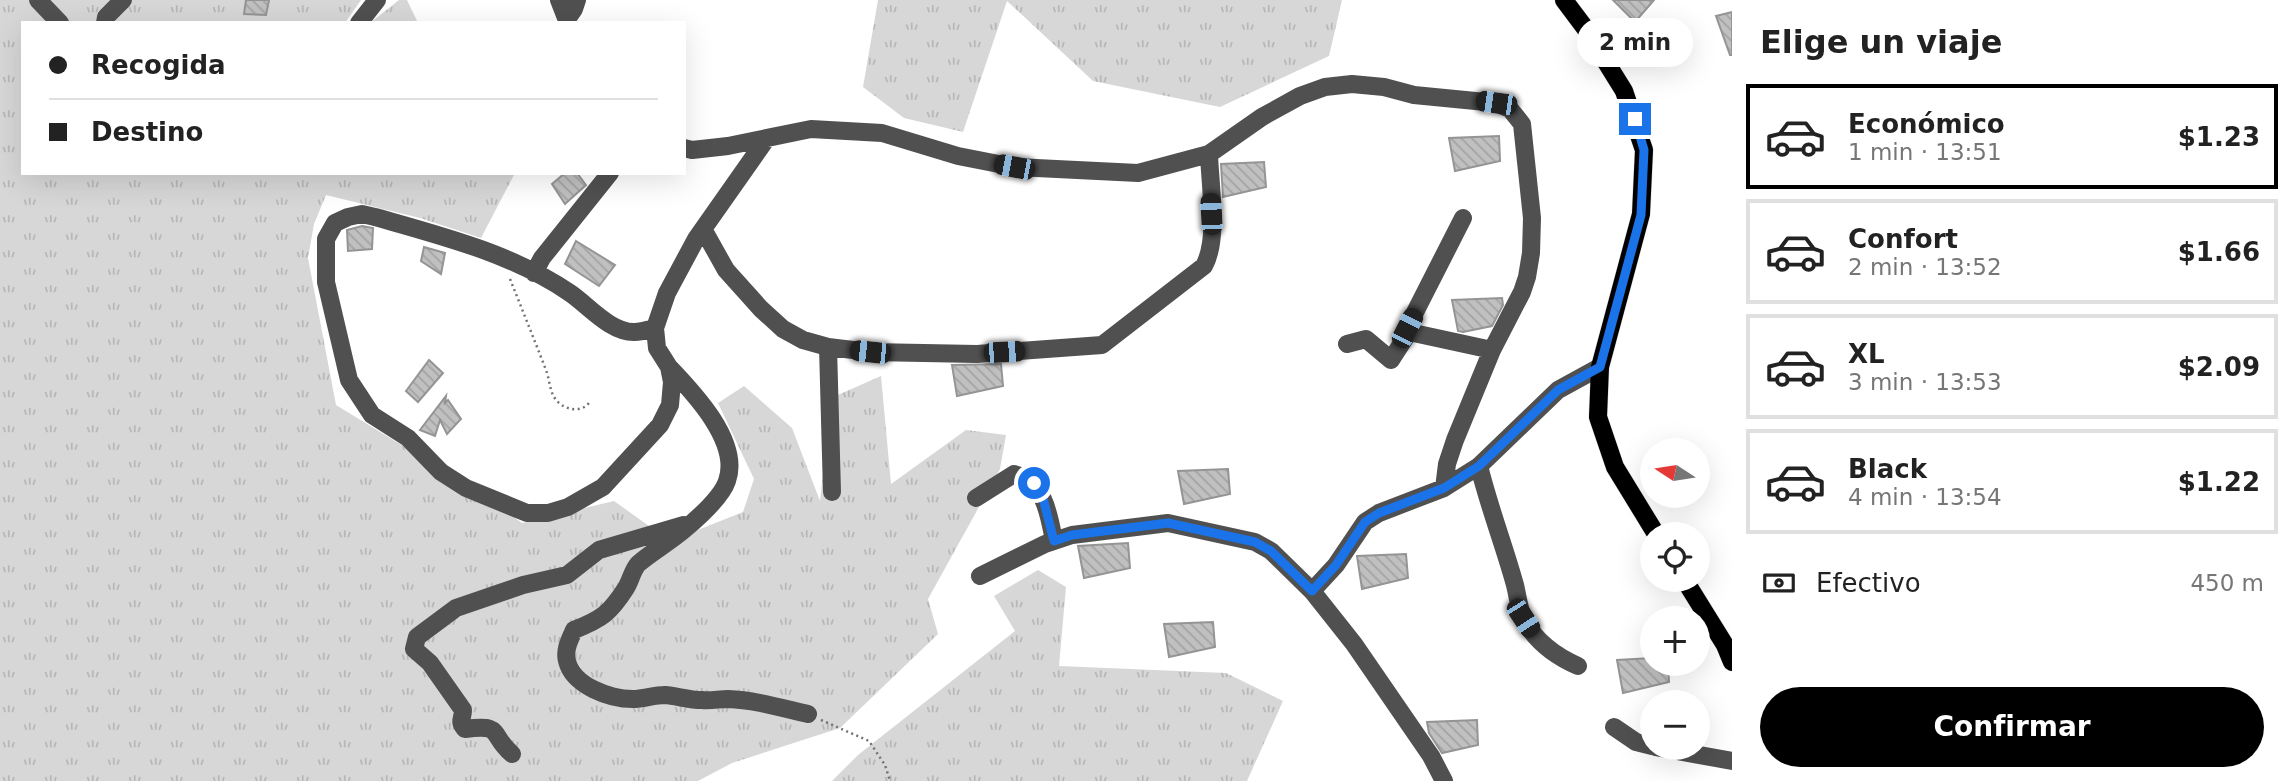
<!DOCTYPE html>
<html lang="es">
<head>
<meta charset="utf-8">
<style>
	body { margin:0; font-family:"DejaVu Sans",sans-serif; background:#f6f6f6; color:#222; height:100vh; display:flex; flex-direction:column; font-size:26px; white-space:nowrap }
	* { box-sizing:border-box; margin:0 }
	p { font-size:23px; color:#767676 }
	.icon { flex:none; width:38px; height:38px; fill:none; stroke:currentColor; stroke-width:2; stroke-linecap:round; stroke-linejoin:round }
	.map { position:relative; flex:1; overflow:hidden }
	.panel { display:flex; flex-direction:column; background:#fff; width:560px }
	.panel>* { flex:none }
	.top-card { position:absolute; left:21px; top:21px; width:665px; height:154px; border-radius:0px; box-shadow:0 7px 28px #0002; display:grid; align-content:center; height:154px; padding:0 28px; background:#fff }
	.needle { width:46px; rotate:282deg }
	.controls { position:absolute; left:1640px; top:438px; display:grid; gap:14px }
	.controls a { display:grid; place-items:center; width:70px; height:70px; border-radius:50%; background:#fff; box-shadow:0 7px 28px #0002; font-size:35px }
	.end { position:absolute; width:32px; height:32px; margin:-16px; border:9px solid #1a73e8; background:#fff; box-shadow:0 0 0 4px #fff }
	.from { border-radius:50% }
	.bubble { position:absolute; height:49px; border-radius:24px; background:#fff; box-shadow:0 7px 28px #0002; font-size:23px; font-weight:700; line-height:49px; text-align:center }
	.car { position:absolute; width:21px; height:42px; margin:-21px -10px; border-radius:9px; box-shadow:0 0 5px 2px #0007; background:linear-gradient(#222 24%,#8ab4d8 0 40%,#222 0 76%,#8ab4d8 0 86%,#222 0) }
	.top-card b { display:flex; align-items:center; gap:24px; height:66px; font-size:26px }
	.top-card b+b { border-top:2px solid #e0e0e0 }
	.top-card i { width:18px; height:18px; background:#222 }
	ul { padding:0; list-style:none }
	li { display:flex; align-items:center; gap:21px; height:105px; margin:0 14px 10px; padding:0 14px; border:4px solid #e0e0e0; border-radius:0px }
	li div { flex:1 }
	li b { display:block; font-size:26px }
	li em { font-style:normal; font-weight:700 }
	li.on { border-color:#000 }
	li>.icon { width:63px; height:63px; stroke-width:1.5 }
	h2 { padding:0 28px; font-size:32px; line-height:84px }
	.pay { display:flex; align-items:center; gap:18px; height:77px; padding:0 28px; font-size:26px }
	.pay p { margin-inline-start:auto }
	.action { display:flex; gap:14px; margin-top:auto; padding:14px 28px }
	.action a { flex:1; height:80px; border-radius:42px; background:#000; color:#fff; font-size:28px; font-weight:700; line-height:80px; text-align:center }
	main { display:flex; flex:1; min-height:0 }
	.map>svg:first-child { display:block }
</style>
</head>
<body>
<main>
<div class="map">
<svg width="1732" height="781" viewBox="0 0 1732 781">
	<defs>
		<pattern id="grass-tufts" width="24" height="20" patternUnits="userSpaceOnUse" patternTransform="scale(1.75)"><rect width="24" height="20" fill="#d7d7d7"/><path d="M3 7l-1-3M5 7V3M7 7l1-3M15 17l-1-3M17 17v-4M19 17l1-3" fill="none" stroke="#b7b7b7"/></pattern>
		<pattern id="building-back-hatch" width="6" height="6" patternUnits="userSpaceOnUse" patternTransform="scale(1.75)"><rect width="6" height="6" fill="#c0c0c0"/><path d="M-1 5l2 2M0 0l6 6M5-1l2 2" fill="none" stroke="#a3a3a3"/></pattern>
	</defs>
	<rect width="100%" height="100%" fill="#fff"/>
	<!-- grass -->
	<path fill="url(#grass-tufts)" d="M0 0H361L345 23H23V173H515L481 238 420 218 326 195 314 224 308 258 336 405 485 496 522 523 614 501 670 541 743 512 754 479 718 403 744 386 792 428 820 501 831 398 881 376 891 484 966 430 1006 435 1000 469 928 599 938 634 840 728 732 763 698 781H0Z
		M399 0H407L418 23H370Z
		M878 0H1342L1329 56 1220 107 1093 81 1007 1 963 132 904 118 863 87Z
		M1038 570 1066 587 1059 666 1226 673 1283 701 1247 781H832L858 755 1015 631 994 596Z"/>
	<!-- building -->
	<path fill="url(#building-back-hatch)" stroke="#949494" stroke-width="2" d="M246 0H269L266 15 244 14Z
		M1613 0H1654L1635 22Z
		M1732 12V55H1730L1716 16Z
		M1499 136 1500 161 1455 171 1449 138Z
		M1264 162 1266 187 1223 197 1221 164Z
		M565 173H577L586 185 565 204 552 184Z
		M362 226 373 228 372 249 348 251 347 230Z
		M576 241 615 265 599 286 565 264Z
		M424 247 445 253 441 274 421 261Z
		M1502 298 1503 305 1492 326 1463 332 1458 331 1452 300Z
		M429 360 443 373 418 402 406 391Z
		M1001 364 1003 386 957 396 952 365Z
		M446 396 445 403 448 400 461 419 447 434 440 420 435 436 420 430Z
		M1228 469 1230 494 1184 504 1178 471Z
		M1128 543 1130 568 1084 578 1078 546Z
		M1406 554 1408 578 1362 589 1357 556Z
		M1213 622 1215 647 1169 657 1164 624Z
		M1652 658V663H1668L1669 682 1623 693 1617 660Z
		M1477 720 1478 745 1442 753 1429 733 1427 722Z"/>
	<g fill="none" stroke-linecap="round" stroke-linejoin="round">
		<defs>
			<path id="major" d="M1564 0 1585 28 1624 91 1644 150 1641 214 1600 367 1598 417 1615 467 1656 534
				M1684 579 1725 645 1732 662"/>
		</defs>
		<!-- major casing -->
		<use href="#major" stroke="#dbdbdb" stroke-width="19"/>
		<!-- path -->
		<path stroke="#727272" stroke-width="2.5" stroke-dasharray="2 3.5" stroke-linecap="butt" d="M510 279C522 309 534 339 546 370 550 380 549 392 557 401 565 410 581 413 589 403
			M821 720 869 741 885 765 890 781"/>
		<!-- minor -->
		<path stroke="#505050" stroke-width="18" d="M38 0 60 23
			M559 0 568 23
			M567 19 574 9 577 0
			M105 23 106 17 123 0
			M359 23 377 0
			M684 148 692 150 728 146 811 129 882 133 958 156 1014 167 1138 173 1209 154 1262 117 1300 96 1325 87 1352 84 1384 87 1414 95 1496 103 1510 109 1522 124 1532 218 1531 253 1527 277 1522 292 1492 350 1455 440 1447 464 1444 488
			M1463 218 1407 328 1409 332 1492 350
			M703 229 726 270 761 309 783 329 803 340 828 347 870 352 977 354 1102 345 1204 266C1219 239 1210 186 1209 154
			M534 273 542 258 610 173
			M655 328C648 330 641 332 634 332 610 332 589 306 570 293 513 254 442 236 375 217L362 214 348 217 335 223 326 239V282L349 380 372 415 408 438 441 472 466 488 527 513H548L568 507 603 487 660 425 670 405 672 382 669 367 657 348 655 328 667 293 696 239 767 138
			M1347 344 1366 339 1391 360 1409 332
			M828 347 832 492
			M669 367C693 392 741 442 727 481 722 496 698 518 685 529 670 542 653 551 638 564 632 571 631 580 626 588 610 613 602 619 574 630 570 639 564 650 567 661 573 686 610 699 633 699 643 699 654 695 665 695 677 696 689 700 702 700 711 701 719 699 728 699 755 700 782 708 808 714
			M1479 466C1489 507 1504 545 1515 585 1518 597 1519 611 1525 622 1537 642 1557 657 1578 666
			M976 498 1014 474C1044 481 1049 514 1054 541
			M980 576 1045 544 1072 535 1168 523 1255 542 1271 551 1312 591 1354 644 1431 756 1444 781
			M1312 591 1336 565 1365 522 1379 513 1444 488 1479 466 1558 390 1600 367
			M1614 727 1636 742 1652 746
			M1655 747 1732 761
			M512 754C489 734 504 724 465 729 458 721 463 719 463 710L430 663 414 649 417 637 456 608 523 585 567 575 599 550 684 525"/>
		<!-- major -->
		<use href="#major" stroke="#000" stroke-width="18"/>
	</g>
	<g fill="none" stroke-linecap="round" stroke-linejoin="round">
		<!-- route -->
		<path stroke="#1a73e8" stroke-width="9" d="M1034 483 1043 498 1054 541 1072 535 1168 523 1255 542 1271 551 1312 591 1336 565 1365 522 1379 513 1444 488 1479 466 1558 390 1600 367 1641 215 1644 150 1635 119"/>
	</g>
</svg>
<div class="controls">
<a><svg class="needle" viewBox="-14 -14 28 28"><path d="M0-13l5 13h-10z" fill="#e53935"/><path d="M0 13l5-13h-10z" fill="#767676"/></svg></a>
<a><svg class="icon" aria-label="locate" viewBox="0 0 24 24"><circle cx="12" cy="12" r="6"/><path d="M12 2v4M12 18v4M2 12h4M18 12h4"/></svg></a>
<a>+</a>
<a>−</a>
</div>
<i class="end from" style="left:1034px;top:483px"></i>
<i class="end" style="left:1635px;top:119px"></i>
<div class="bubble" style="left:1577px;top:18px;width:116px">2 min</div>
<i class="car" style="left:1496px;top:103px;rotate:278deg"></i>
<i class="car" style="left:1014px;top:167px;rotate:281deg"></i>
<i class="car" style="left:1211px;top:214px;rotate:357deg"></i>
<i class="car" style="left:1407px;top:328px;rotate:27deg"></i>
<i class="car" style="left:870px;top:352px;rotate:276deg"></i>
<i class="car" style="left:1004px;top:352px;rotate:87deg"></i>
<i class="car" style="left:1523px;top:618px;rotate:147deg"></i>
<div class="top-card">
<b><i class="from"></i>Recogida</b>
<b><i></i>Destino</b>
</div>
</div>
<section class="panel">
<h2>Elige un viaje</h2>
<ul>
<li class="on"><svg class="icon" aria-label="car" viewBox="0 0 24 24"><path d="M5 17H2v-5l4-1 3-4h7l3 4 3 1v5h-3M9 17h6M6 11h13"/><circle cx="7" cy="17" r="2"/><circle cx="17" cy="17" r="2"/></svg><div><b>Económico</b><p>1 min · 13:51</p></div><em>$1.23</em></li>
<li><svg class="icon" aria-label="car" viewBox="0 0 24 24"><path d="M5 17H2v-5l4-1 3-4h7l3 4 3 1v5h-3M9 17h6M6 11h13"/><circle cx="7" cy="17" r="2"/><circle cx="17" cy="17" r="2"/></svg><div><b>Confort</b><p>2 min · 13:52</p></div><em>$1.66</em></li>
<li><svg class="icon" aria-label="car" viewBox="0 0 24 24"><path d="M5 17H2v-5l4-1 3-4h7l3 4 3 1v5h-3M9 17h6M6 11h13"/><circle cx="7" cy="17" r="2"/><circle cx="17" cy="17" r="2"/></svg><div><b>XL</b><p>3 min · 13:53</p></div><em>$2.09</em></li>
<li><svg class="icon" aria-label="car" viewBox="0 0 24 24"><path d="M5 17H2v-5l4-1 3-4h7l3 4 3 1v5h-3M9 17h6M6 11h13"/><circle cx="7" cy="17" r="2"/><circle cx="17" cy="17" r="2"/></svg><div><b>Black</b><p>4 min · 13:54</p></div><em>$1.22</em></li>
</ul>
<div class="pay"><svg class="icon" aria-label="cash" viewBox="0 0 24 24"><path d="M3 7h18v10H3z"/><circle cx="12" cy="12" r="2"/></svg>Efectivo<p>450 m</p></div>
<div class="action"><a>Confirmar</a></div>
</section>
</main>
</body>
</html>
